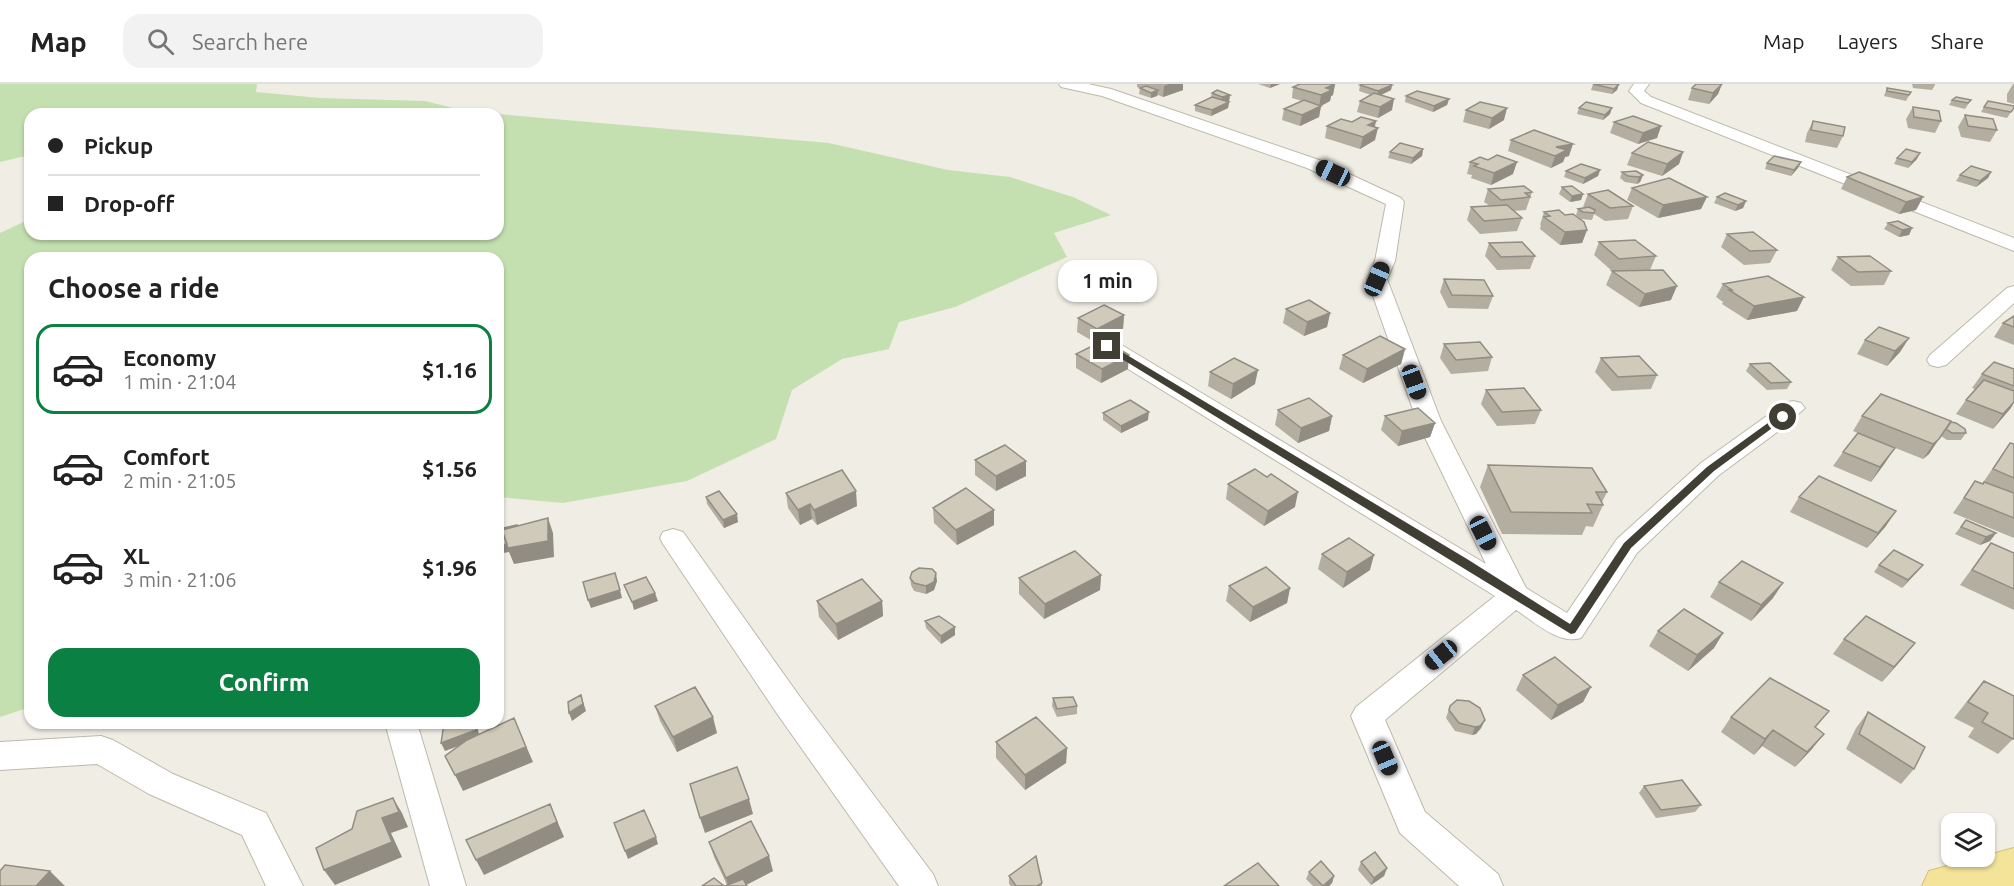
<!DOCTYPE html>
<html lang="en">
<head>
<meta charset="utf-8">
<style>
	body { margin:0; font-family:Ubuntu,sans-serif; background:#f2f2f2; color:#222; height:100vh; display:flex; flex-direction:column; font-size:22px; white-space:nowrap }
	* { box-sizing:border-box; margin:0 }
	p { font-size:20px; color:#767676 }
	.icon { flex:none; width:33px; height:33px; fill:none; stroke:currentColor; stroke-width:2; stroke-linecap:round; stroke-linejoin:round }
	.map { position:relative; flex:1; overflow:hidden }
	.panel { position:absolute; left:24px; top:168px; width:480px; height:477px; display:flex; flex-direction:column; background:#fff; border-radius:18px; box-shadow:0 2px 4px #0004 }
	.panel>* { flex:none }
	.hud { position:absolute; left:24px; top:24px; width:480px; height:132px; border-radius:18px; box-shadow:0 2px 4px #0004; display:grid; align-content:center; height:132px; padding:0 24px; background:#fff }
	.tools { position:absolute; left:1941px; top:729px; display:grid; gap:12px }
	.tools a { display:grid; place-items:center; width:54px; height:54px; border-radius:12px; background:#fff; box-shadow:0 2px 4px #0004; font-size:30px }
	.end { position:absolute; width:27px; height:27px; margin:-14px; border:8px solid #413e34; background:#fff; box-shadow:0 0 0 3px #fff }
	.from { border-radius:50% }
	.bubble { position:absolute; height:42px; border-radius:18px; background:#fff; box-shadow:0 2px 4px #0004; font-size:20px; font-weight:700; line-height:42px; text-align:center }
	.car { position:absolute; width:18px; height:36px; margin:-18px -9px; border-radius:8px; box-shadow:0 0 4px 2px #0007; background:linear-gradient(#222 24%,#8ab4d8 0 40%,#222 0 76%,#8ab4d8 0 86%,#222 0) }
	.hud b { display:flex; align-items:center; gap:21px; height:57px; font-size:22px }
	.hud b+b { border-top:2px solid #e0e0e0 }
	.hud i { width:15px; height:15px; background:#222 }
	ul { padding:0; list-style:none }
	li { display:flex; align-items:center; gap:18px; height:90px; margin:0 12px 9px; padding:0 12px; border:3px solid transparent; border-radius:18px }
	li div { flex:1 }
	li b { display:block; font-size:22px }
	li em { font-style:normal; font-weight:700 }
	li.current { border-color:#0b8043 }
	li>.icon { width:54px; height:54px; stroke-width:1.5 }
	h2 { padding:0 24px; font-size:27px; line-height:72px }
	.primary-button { display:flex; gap:12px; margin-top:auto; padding:12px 24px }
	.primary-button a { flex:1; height:69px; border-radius:18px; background:#0b8043; color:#fff; font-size:24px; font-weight:700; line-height:69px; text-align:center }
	header { display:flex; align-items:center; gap:36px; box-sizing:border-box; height:84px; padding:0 30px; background:#fff; border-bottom:2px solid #e0e0e0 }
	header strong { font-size:28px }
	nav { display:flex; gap:33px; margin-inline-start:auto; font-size:21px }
	.search { width:420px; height:54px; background:#f2f2f2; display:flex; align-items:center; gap:15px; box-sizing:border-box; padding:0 21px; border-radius:18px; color:#767676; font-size:22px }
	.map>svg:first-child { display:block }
</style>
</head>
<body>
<header>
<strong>Map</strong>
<div class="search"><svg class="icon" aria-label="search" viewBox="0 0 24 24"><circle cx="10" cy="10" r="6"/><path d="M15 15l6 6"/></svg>Search here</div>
<nav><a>Map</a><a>Layers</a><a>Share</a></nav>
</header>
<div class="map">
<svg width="2014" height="802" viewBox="0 0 2014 802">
	<rect width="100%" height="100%" fill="#f0ede4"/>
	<!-- green -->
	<path fill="#c5e0b0" d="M0 0H257L256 8 320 14 425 17 465 27 497 30H30V71L0 78Z
		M498 30 829 59 948 86 1010 93 1073 113 1111 131 1054 149 1067 173 955 223 899 238 889 265 842 275 792 306 776 355 687 397 563 419 498 413V174H30V623L0 633V149L30 135V150H498Z"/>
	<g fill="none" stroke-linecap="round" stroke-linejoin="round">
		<defs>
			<path id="minor" d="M1059 0H1088L1111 5 1319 76 1401 114 1404 118 1395 177 1387 195 1441 337 1526 504 1567 529 1617 455 1701 379 1785 319 1793 317 1801 319 1805 324 1780 346 1719 391 1637 469 1581 554C1559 561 1535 538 1516 526L1385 636 1425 728 1498 790 1503 802H1459L1400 749 1351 632 1356 623 1495 512 1099 267 1096 262 1099 257 1107 256 1115 257 1486 480 1417 337 1367 195 1375 177 1386 120 1307 84 1102 12 1061 3Z
				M1634 0H1649L1644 7 1651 13 2014 154V167L1641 19 1629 7Z
				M2014 202V219L1946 281 1938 283 1930 281 1927 276 1930 271 2007 204Z
				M673 445 683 448 800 613 933 790 938 802H899L778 631 663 460 660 454 663 448Z
				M385 639H417L466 802H430Z
				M101 652 113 656 173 690 266 729 303 802H266L242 751 149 710 97 680 0 686V658Z"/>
			<path id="major" d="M2014 764V802H1922L1929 787Z"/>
		</defs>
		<!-- minor casing -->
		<use href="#minor" stroke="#bdb9aa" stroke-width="2"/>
		<!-- major casing -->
		<use href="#major" stroke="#d6c26b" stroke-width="2"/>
		<!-- minor -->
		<use href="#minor" fill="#fff" fill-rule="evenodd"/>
		<!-- major -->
		<use href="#major" fill="#f3e499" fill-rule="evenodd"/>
	</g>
	<!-- wall -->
	<path fill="#b3aea0" d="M1137 0H1183V6L1163 13 1158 11 1157 12 1151 14 1139 10 1140 4 1137 3Z
		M1258 0H1280L1270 4Z
		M1335 0 1333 11 1331 12 1330 17 1321 22 1319 33 1300 42 1282 36 1284 25 1302 17 1292 14 1293 3Z
		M1593 0H1619L1617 6 1612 10 1591 6Z
		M1722 0 1718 10 1709 20 1688 16 1692 4Z
		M1912 0H1935V1L1932 6 1913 4Z
		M2013 0H2014V20L2007 18V10Z
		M1360 1H1392L1391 6 1381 11 1392 26 1378 34 1357 28 1360 17 1371 11 1359 7Z
		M1887 4 1911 8 1906 17 1884 12Z
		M1212 9 1230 11 1229 17H1227L1229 18 1228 24 1211 32 1195 27V21L1211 13Z
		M1406 12 1449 15 1447 21 1433 28 1405 18Z
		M1952 16H1971L1965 25 1949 21Z
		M1913 23 1941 37 1935 49 1908 44 1906 35Z
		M1984 23 2014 24 2007 34 1981 28Z
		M1579 24 1610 30 1603 36 1577 30Z
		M1466 26 1504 36 1489 45 1463 38Z
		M1965 31 1997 46 1990 58 1961 53 1958 43Z
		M1376 37 1374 43 1375 56 1360 65 1325 54 1327 42 1352 38Z
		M1813 37 1843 52 1837 64 1805 58 1807 49Z
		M1614 38 1661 42 1657 54 1638 60 1610 49Z
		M1511 56 1569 72 1565 73 1563 78 1551 84 1508 67Z
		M1423 65 1422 72 1411 80 1388 74 1390 68Z
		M1683 68 1679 80 1662 92 1627 81 1632 69Z
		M1897 74 1917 75 1908 84 1894 80Z
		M1488 76 1513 90 1491 101 1471 94 1472 91 1467 90 1470 78Z
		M1801 78 1798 84 1791 92 1765 85 1767 79Z
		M1600 86 1598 92 1583 100 1564 93 1566 87Z
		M1622 88 1643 91 1640 98 1637 100 1625 98 1620 94Z
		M1991 88 1988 94 1976 103 1956 97 1960 91Z
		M1847 93 1923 113 1916 126 1899 130 1841 105Z
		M1562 103 1583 110 1581 116 1570 118 1559 110Z
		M1632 104 1701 125 1658 134 1627 116Z
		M1488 105 1532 108 1526 126 1513 127 1522 134 1517 147 1480 150 1467 136 1471 123 1490 122 1484 118Z
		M1588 110 1633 122 1628 135 1605 137 1594 130 1592 136 1581 135 1576 131 1578 125 1585 124 1583 123Z
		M1717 113 1746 117 1743 124 1735 127 1714 119Z
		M1544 128 1587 146 1582 159 1560 161 1540 145 1541 141H1540Z
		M1888 139 1912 144 1909 151 1899 153 1884 145Z
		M1727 150 1777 166 1770 179 1744 181 1721 163Z
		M1599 158 1656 172 1650 186 1631 187 1671 216 1639 223 1606 201 1612 187 1594 171Z
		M1489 159 1535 172 1530 185 1497 186 1485 172Z
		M1838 173 1891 187 1884 201 1851 202 1831 186Z
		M1444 195 1493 212 1488 225 1448 224 1440 208Z
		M1723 200 1797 227 1747 236 1722 220 1723 218 1716 213Z
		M1286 225 1330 229 1327 243 1304 252 1283 239Z
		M1124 231 1123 245 1096 259 1077 248 1078 234Z
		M2014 232V261L1994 253 2003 239Z
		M1909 254 1900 268 1887 282 1857 270 1865 256Z
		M1444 260 1492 273 1488 287 1451 290 1440 274Z
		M1405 265 1401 280 1363 299 1339 285 1343 271Z
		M1076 270 1128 285 1101 299 1076 284Z
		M1601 274 1657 291 1651 305 1612 307 1595 288Z
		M1750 280 1791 298 1787 305 1767 306 1746 287Z
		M2014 285V319L1993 345 1956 330 1966 316 1975 305 1972 304 1982 290Z
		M1210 288 1255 300 1231 315 1208 302Z
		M1486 306 1541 326 1535 340 1497 342 1481 320Z
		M1278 326 1332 332 1329 347 1298 359 1275 341Z
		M1103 329 1148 336 1121 349 1103 336Z
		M1385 332 1435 339 1430 353 1398 362 1381 346Z
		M1862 332 1951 338 1966 349 1961 356H1947L1941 352 1929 370 1923 375 1853 347Z
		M2010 359 2014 360V454L1953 429 1975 397 1982 400Z
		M1843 368 1885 379 1871 398 1833 382Z
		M975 376 1026 392 996 407 975 391Z
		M1488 381 1607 408 1602 418 1603 421 1593 443 1586 442 1582 451 1502 450 1480 403Z
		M1228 400 1295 423 1264 442 1226 415Z
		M786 409 857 422 817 441 812 435 800 441 788 424Z
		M706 413 738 438 724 444 707 420Z
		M1799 413 1886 442 1867 464 1790 428Z
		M933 424 994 426V441L957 461 934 439Z
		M1966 436 1996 449 1990 457 1980 461 1955 450Z
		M1991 459 2014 469V526L1960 501Z
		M1322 470 1370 486 1343 504 1318 485Z
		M1879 481H1923L1917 488 1902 504 1874 488Z
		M1101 491 1100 506 1044 535 1019 510V494Z
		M910 494 937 497 934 506 926 510 914 507 911 501Z
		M1719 498 1773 514 1751 537 1710 513Z
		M1229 502 1290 504 1287 519 1250 538 1226 517Z
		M817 517H882L883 532 838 556 819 533Z
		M925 537 955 543V551L941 560 926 544Z
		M1658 547 1723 549 1714 564 1688 587 1649 562Z
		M1844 555 1903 574 1882 598 1833 570Z
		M1523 591 1591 603 1583 618 1551 636 1516 606Z
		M1984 597 2014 654 1998 670 1968 653 1974 644 1954 634 1971 612Z
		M1053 614 1077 622V630L1057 633 1052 622Z
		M655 622 717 649 677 668 660 637Z
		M1450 622 1485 636 1481 644 1476 650 1472 651 1455 647 1446 634Z
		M1868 628 1914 685 1901 700 1846 665 1856 644Z
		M1731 633 1816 644 1812 665 1795 683 1762 662 1754 671 1721 648Z
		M996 658 1067 664 1066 679 1025 706 996 674Z
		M1644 702 1701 721 1695 728 1656 734 1639 709Z
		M709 758 773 787 746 801H727L714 773Z
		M1361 778 1387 784 1384 792 1371 801 1358 786Z
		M1309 788 1334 792 1332 799 1329 802H1313L1306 795Z
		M1009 792 1042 799V802H1011L1009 800Z"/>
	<!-- shaded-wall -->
	<path fill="#928d82" d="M1169 0H1183V6L1163 13 1164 2Z
		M1271 0H1280L1270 4Z
		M1335 0 1333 11 1331 12 1330 17 1319 23 1321 11 1326 4Z
		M1619 0 1617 6 1612 10 1614 5Z
		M1722 0 1718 10 1709 20 1713 9Z
		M1392 1 1391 6 1377 13 1378 7Z
		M1158 6 1157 12 1151 14V9Z
		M1230 11 1229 17 1221 19 1222 13Z
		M1394 15 1392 26 1378 34 1380 23Z
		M1449 15 1447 21 1433 28 1434 22Z
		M1229 18 1228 24 1211 32 1212 26Z
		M1321 22 1319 33 1300 42 1302 31Z
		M1507 24 1504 36 1489 45 1492 34Z
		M1612 24 1610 30 1603 36 1605 31Z
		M1376 37 1374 47 1378 44 1375 56 1360 65 1363 53 1368 41Z
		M1661 42 1657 54 1638 60 1643 49Z
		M1573 60 1569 72 1565 73 1563 78 1551 84 1555 72 1556 63Z
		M1423 65 1422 72 1411 80 1413 74Z
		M1683 68 1679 80 1662 92 1667 80Z
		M1920 69 1917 75 1908 84 1912 78Z
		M1517 78 1513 90 1491 101 1494 89Z
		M1801 78 1798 84 1791 92 1794 86Z
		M1600 86 1598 92 1583 100 1585 94Z
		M1991 88 1988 94 1976 103 1980 97Z
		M1643 91 1640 98 1637 100 1639 93Z
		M1583 110 1581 116 1570 118 1572 112Z
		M1707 113 1701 125 1658 134 1663 121Z
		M1923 113 1916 126 1899 130 1906 118Z
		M1746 117 1743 124 1735 127 1738 121Z
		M1912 144 1909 151 1899 153 1902 146Z
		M1587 146 1582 159 1560 161 1565 148Z
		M1677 202 1671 216 1639 223 1645 210Z
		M1804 213 1797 227 1747 236 1754 222Z
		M1330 229 1327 243 1304 252 1307 238Z
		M1124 231 1123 245 1096 259 1097 245Z
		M1909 254 1900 268 1887 282 1895 267Z
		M1405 265 1401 280 1363 299 1367 285Z
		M1129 271 1128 285 1101 299 1102 285Z
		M1258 286 1255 300 1231 315 1233 300Z
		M2014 318 2011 324 1993 345 2003 330Z
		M1149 328 1148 336 1121 349V342Z
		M1332 332 1329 347 1298 359 1301 344Z
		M1435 339 1430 353 1398 362 1402 347Z
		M1939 355 1929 370 1923 375 1933 360Z
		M1895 364 1885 379 1871 398 1880 383Z
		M1026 377V392L996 407V392Z
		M856 407 857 422 817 441 814 426Z
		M1298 408 1295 423 1264 442 1268 427Z
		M810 420 812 435 800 441 798 426Z
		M994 426V441L957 461 956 446Z
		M1896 427 1886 442 1867 464 1878 449Z
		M737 430 738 438 724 444 723 436Z
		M548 434 553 449 554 473 514 480 509 468 498 470V462Z
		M1996 449 1990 457 1980 461 1986 453Z
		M1374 471 1370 486 1343 504 1347 488Z
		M1923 481 1917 488 1902 504 1908 496Z
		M936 489 937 497 934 506 926 510V502Z
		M1101 491 1100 506 1044 535 1045 520Z
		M1783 499 1773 514 1751 537 1761 521Z
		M1290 504 1287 519 1250 538 1253 523Z
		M620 506 622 514 591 524 588 516Z
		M655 509 658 517 634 526 632 518Z
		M882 517 883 532 838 556 836 540Z
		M955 543V551L941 560V552Z
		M1723 549 1714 564 1688 587 1697 571Z
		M1915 559 1903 574 1882 598 1894 583Z
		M1591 603 1583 618 1551 636 1558 621Z
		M581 611 586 627 572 637 569 629Z
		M713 633 717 649 677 668 673 653Z
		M514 634 533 678 463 707 455 691Z
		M1485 636 1481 644 1476 650 1472 651 1475 643Z
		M474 639H476L477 642 480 654 445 667 441 659Z
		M1773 646 1762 662 1754 671 1765 655Z
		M1824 650 1812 665 1795 683 1807 668Z
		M1067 664 1066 679 1025 706V691Z
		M393 714 402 729 408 743 391 749 402 773 335 801 324 786 382 734Z
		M749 715 753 730 705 749 700 734Z
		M550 720 564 753 484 791 476 776Z
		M656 753 658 760 628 775 625 767Z
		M769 772 773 787 744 802H728L726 794Z
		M1387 784 1384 792 1371 801 1374 794Z
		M50 787 65 802H36Z
		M1334 792 1332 799 1329 802H1323Z"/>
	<!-- building -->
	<path fill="#d0caba" stroke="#928d82" stroke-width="1.5" d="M1300 0H1335L1326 4 1332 6 1321 11 1293 3Z
		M1363 0H1389L1392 1 1378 7 1360 1Z
		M1593 0H1619L1614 5Z
		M1696 0H1722L1713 9 1692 4Z
		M1146 2 1158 6 1151 9 1140 4Z
		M1887 4 1911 8 1909 11 1887 7Z
		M1217 6 1230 11 1222 13 1212 9Z
		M1417 7 1449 15 1434 22 1406 12Z
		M1374 9 1394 15 1380 23 1360 17Z
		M1212 13 1229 18 1212 26 1195 21Z
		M1956 13 1971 16 1968 19 1952 16Z
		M1304 16 1321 22 1302 31 1284 25Z
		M1988 17 2014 22V24L2011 28 1984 23Z
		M1480 18 1507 24 1492 34 1466 26Z
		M1586 18 1612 24 1605 31 1579 24Z
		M1913 23 1939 27 1941 37 1914 33Z
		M1965 31 1993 35 1997 46 1968 42Z
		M1633 32 1661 42 1643 49 1614 38Z
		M1361 33 1376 37 1368 41 1378 44 1363 53 1327 42 1341 35 1352 38Z
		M1813 37 1845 43 1843 52 1811 46Z
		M1534 46 1573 60 1556 63 1567 66 1555 72 1511 56Z
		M1648 58 1683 68 1667 80 1632 69Z
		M1400 59 1423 65 1413 74 1390 68Z
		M1906 65 1920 69 1912 78 1897 74Z
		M1497 71 1517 78 1494 89 1474 82 1478 80 1470 78 1480 73 1488 76Z
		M1774 72 1801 78 1794 86 1767 79Z
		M1581 80 1600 86 1585 94 1566 87Z
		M1971 82 1991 88 1980 97 1960 91Z
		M1636 87 1643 91 1639 93 1628 92 1622 88Z
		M1859 88 1923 113 1906 118 1847 93Z
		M1669 94 1707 113 1663 121 1632 104Z
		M1524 102 1532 108 1525 109 1530 113 1501 116 1488 105Z
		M1572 102 1583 110 1572 112 1562 103Z
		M1608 106 1633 122 1610 124 1588 110Z
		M1725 109 1746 117 1738 121 1717 113Z
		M1507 121 1522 134 1484 137 1471 123Z
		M1589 123 1595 126 1594 129 1583 128 1578 125Z
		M1559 126 1565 131 1573 130 1584 138 1587 146 1565 148 1544 133 1550 132 1544 128Z
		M1898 137 1912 144 1902 146 1888 139Z
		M1753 148 1777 166 1750 167 1727 150Z
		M1635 156 1656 172 1619 175 1599 158Z
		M1522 158 1535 172 1501 173 1489 159Z
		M1870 172 1891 187 1858 188 1838 173Z
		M1663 186 1677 202 1645 210 1612 187Z
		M1768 192 1804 213 1754 222 1729 206H1732L1723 200Z
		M1444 195 1484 196 1493 212 1452 211Z
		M1309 216 1330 229 1307 238 1286 225Z
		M1104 221 1124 231 1097 245 1078 234Z
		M2014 232V243L2003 239Z
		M1879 243 1909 254 1895 267 1865 256Z
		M1380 252 1405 265 1367 285 1343 271Z
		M1104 256 1129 271 1102 285 1076 270Z
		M1480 258 1492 273 1456 276 1444 260Z
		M1639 272 1657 291 1618 293 1601 274Z
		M1234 274 1258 286 1233 300 1210 288Z
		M1994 278 2014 285V302L1982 290Z
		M1770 279 1791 298 1771 299 1750 280Z
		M1984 296 2014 307V318L2003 330 1966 316Z
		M1524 304 1541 326 1502 328 1486 306Z
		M1881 310 1951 337 1939 355 1933 360 1862 332Z
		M1309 314 1332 332 1301 344 1278 326Z
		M1130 316 1149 328 1121 342 1103 329Z
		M1418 324 1435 339 1402 347 1385 332Z
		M1951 338 1956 339 1965 345 1966 349H1952L1946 345Z
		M1858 349 1895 364 1880 383 1843 368Z
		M2010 359 2014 360V394L1993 385Z
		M1005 361 1026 377 996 392 975 376Z
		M1488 381 1592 384 1607 408H1596L1603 421 1587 420 1592 429 1511 428Z
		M1255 385 1267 393 1271 390 1298 408 1268 427 1228 400Z
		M842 386 856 407 814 426 810 420 798 426 786 409Z
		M1819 392 1896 427 1878 449 1799 413Z
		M1975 397 1983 400 1984 398 2014 409V434L1964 414Z
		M966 404 994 426 956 446 933 424Z
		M719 407 737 430 723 436 706 413Z
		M548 434V457L508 464 502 446Z
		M1966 436 1996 449 1986 453 1961 443Z
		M517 441V442L502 446 507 460 498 462V445Z
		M1349 454 1374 471 1347 488 1322 470Z
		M1991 459 2014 469V505L1972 486Z
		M1894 466 1923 481 1908 496 1879 481Z
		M1075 467 1101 491 1045 520 1019 494Z
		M1742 477 1783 499 1761 521 1719 498Z
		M1266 483 1290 504 1253 523 1229 502Z
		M919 484 932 485 936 489 934 498 926 502 914 499 910 494 912 488Z
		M615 489 620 506 588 516 583 498Z
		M646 493 655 509 632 518 624 501Z
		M862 495 882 517 836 540 817 517Z
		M1684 525 1723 549 1697 571 1658 547Z
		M939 532 955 543 941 552 925 537Z
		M1866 532 1915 559 1894 583 1844 555Z
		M1555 573 1591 603 1558 621 1523 591Z
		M1770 594 1829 627 1815 643 1824 650 1807 668 1773 646 1765 655 1731 633Z
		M1984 597 2014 612V654L2013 655 1982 638 1988 629 1968 618Z
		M695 603 713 633 673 653 655 622Z
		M581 611 583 620 569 629 568 618Z
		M1073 613 1077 622 1057 625 1053 614Z
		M1457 616 1469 617 1480 624 1485 636 1480 642 1475 643 1459 639 1449 626 1450 622Z
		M1868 628 1925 663 1914 685 1859 650Z
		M1036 633 1067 664 1025 691 996 658Z
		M514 634 526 663 455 691 445 672 467 656Z
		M447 639H474L476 646 441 659 444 640Z
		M737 683 749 715 700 734 690 700Z
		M1682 696 1701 721 1661 726 1644 702Z
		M393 714 399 728 382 734 392 758 324 786 316 764 352 745 357 727Z
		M550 720 557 738 476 776 466 756Z
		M644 726 656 753 625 767 614 739Z
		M751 737 769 772 726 794 709 758Z
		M1375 768 1387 784 1374 794 1361 778Z
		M1036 772 1042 799 1037 802H1016L1009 792Z
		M1321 777 1334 792 1323 802 1309 788Z
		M1258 779 1279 802H1224Z
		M5 781 50 787 36 802H0V787Z
		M714 794 724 802H702Z
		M743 795 747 802H725Z"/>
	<!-- route -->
	<path fill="#413e34" d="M1107 259 1467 475 1570 540 1624 459 1707 383 1779 331 1787 333 1714 387 1631 464 1575 549 1571 550 1104 264 1103 262Z"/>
</svg>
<div class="tools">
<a><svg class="icon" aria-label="layers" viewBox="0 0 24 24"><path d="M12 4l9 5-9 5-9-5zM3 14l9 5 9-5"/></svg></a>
</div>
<i class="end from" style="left:1783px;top:333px"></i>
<i class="end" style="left:1107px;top:262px"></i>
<div class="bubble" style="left:1058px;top:176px;width:99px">1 min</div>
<i class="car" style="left:1333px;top:89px;rotate:295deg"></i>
<i class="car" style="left:1377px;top:195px;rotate:23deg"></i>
<i class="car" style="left:1414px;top:298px;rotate:160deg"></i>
<i class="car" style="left:1483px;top:449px;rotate:153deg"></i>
<i class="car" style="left:1441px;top:571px;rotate:231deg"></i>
<i class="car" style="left:1385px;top:674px;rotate:157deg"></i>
<div class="hud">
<b><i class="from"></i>Pickup</b>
<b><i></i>Drop-off</b>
</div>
<section class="panel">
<h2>Choose a ride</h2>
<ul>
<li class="current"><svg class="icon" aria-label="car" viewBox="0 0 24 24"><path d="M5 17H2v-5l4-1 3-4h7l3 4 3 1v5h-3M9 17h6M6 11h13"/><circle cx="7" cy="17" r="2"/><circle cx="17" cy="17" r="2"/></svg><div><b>Economy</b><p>1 min · 21:04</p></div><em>$1.16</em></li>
<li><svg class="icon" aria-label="car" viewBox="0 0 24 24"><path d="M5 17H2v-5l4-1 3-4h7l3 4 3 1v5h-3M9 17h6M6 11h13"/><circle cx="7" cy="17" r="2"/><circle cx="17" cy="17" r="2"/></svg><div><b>Comfort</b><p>2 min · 21:05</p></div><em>$1.56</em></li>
<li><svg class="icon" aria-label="car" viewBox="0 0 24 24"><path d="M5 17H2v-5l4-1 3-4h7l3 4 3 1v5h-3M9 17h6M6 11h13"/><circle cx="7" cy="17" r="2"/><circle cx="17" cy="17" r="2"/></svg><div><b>XL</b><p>3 min · 21:06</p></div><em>$1.96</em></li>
</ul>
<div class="primary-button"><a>Confirm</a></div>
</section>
</div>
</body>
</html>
